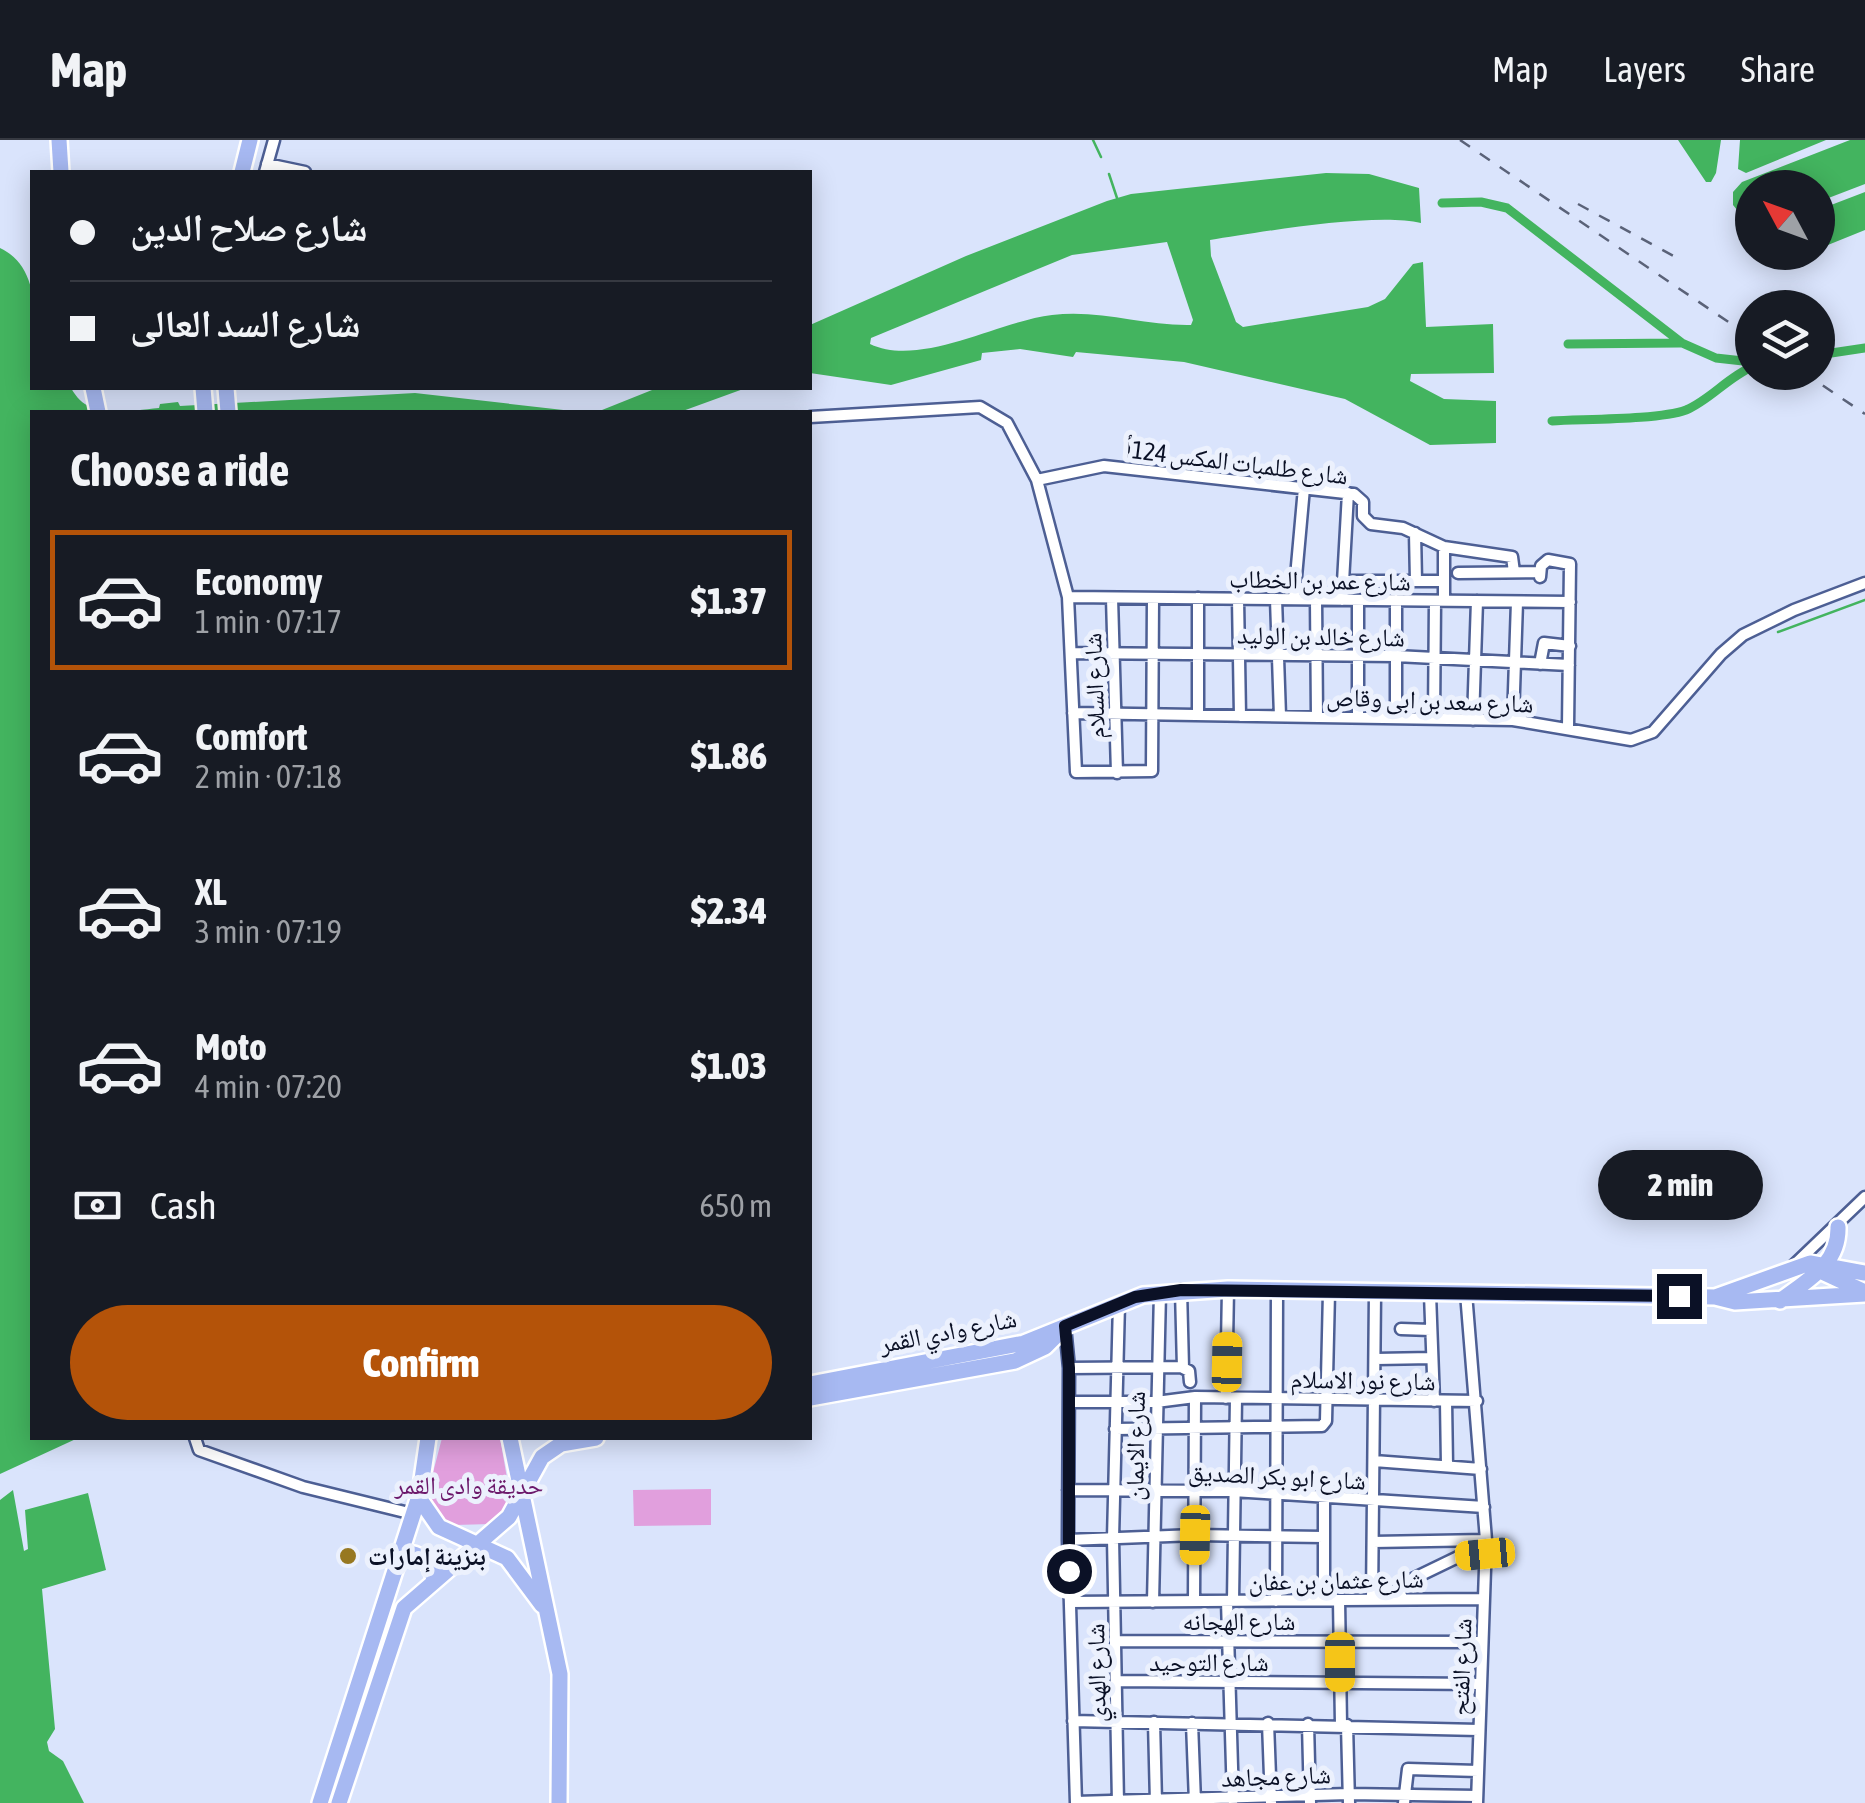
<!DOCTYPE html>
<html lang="en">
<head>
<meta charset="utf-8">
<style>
	body { margin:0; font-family:"Asap Condensed","Noto Naskh Arabic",sans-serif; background:#242831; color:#f1f3f6; height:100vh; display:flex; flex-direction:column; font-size:38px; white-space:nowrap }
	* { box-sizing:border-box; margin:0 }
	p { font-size:32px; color:#9ea1a6 }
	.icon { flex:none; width:55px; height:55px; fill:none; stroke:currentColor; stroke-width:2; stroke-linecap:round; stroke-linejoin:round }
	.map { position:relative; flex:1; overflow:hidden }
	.panel { position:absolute; left:30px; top:270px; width:782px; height:1030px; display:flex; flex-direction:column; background:#171b24; border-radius:0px; box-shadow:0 5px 25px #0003 }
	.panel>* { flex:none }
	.guide { position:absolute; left:30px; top:30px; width:782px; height:220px; border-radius:0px; box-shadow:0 5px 25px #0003; display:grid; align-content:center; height:220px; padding:0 40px; background:#171b24 }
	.needle { width:65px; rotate:311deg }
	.tools { position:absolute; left:1735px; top:30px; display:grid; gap:20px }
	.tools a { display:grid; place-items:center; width:100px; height:100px; border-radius:50%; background:#171b24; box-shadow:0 5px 25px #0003; font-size:50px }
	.end { position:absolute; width:45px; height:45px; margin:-22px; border:12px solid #0b1126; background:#fff; box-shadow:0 0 0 5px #fff }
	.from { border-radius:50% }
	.bubble { position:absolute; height:70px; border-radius:35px; background:#171b24; box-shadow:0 5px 25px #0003; font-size:32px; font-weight:800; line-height:70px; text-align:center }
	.car { position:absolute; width:30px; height:60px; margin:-30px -15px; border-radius:12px; box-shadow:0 0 8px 2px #0007; background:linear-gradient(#f5c518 24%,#345 0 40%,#f5c518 0 76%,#345 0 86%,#f5c518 0) }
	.guide b { display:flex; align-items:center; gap:35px; height:95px; font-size:38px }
	.guide b+b { border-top:2px solid #363941 }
	.guide i { width:25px; height:25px; background:#f1f3f6 }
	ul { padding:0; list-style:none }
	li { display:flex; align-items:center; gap:30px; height:140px; margin:0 20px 15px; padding:0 20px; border:5px solid transparent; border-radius:0px }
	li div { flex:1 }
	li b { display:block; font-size:38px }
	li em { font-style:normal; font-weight:800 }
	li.active { border-color:#b45309 }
	li>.icon { width:90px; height:90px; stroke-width:1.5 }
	h2 { padding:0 40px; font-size:45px; line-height:120px }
	.pay { display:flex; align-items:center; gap:25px; height:110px; padding:0 40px; font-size:38px }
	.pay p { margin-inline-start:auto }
	.cta { display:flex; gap:20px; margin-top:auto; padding:20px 40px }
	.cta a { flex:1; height:115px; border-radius:60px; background:#b45309; color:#fff; font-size:40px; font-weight:800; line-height:115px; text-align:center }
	header { display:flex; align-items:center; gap:60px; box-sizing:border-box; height:140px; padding:0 50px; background:#171b24; border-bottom:2px solid #363941 }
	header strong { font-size:48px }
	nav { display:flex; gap:55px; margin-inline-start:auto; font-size:35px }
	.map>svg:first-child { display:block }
</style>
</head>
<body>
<header>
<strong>Map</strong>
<nav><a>Map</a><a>Layers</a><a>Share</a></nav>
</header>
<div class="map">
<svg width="1865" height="1663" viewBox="0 0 1865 1663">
	<rect width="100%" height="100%" fill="#dae4fc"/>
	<!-- green -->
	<path fill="#e19fdd" d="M442 1298H500L511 1361 491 1384 455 1385 436 1375 429 1348Z
		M711 1349V1385L634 1386 633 1350Z"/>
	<!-- water -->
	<path fill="#43b45f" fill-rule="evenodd" d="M1678 0H1721L1716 33 1711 42H1706Z
		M1740 0H1826L1746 33 1738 29Z
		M1850 0H1865V44L1818 62V48H1752L1751 87 1733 65V52L1742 42Z
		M1326 33 1369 34 1419 48 1421 83C1375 72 1261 92 1210 100L1211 116 1236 182 1243 187 1368 167 1385 159 1413 124 1423 122 1426 187 1493 184 1494 233 1411 234 1410 241 1444 259 1496 261V303L1430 305 1345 259 1184 222 1076 212 1073 217 1020 209 982 213 981 220 891 245 810 233V185L966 116 1107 61 1131 54ZM1167 102 1193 180 1191 185C1144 186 1100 169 1052 175 999 181 920 228 870 204L871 198 1072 115Z
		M1865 52V90L1818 109V70Z
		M0 108C49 131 32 203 32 248H71C90 282 124 271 159 268L160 264 178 262 180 266 415 253 581 272H32V1298H78L0 1334Z
		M657 248H746L680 272H597Z
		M13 1350 24 1411 28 1409 25 1370 88 1353 106 1430 42 1449 55 1589 47 1602 49 1611 63 1621 84 1663H0V1360Z"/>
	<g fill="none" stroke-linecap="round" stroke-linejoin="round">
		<!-- stream -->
		<path stroke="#43b45f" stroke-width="2.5" d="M1093 0 1101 17
			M1109 34 1118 61
			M1778 492 1865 460"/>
		<!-- canal -->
		<path stroke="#43b45f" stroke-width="9" d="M1442 63 1481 62 1507 68 1682 203 1716 218 1752 222
			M1568 204 1679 203
			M1818 215 1865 208
			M1552 281C1584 279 1659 280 1686 270 1710 260 1728 237 1752 227"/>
		<defs>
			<path id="street" d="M267 24 305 32
				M265 32 274 0
				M810 277 980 267 1007 283 1037 340 1068 457 1076 632 1152 631 1153 458
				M1037 340 1104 326 1354 354 1363 362V376L1371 384 1403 388 1444 407 1512 417 1514 432
				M1415 393 1416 441
				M1444 407V461
				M1458 433 1540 432
				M1540 437 1541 426 1548 420 1570 424 1568 587
				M1343 441H1444
				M1068 457 1570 462
				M1112 458 1117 633
				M1198 458V575
				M1238 459 1240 576
				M1276 459 1280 576
				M1294 459 1304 348
				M1316 460 1317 577
				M1342 460 1348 353
				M1358 460V578
				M1396 460V578
				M1072 513 1396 516 1569 525
				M1540 524 1544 503 1570 506
				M1073 573 1513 580 1631 600 1653 592 1721 514 1743 495 1794 470 1865 443
				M1434 579 1435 461
				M1473 580 1477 461
				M1513 580 1517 462
				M1794 1125 1865 1057
				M1181 1150 1183 1228 1189 1231 1190 1242
				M1466 1153 1486 1400 1477 1663
				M1430 1154 1434 1261
				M1065 1186 1069 1228 1068 1400 1076 1663
				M1401 1189 1431 1190
				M1376 1219 1432 1218
				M1069 1228 1183 1227
				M1226 1258 1228 1149
				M1446 1261 1447 1326
				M1069 1262H1156L1195 1257 1477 1261
				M1115 1289 1322 1286 1326 1281 1329 1152
				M195 1298 199 1310 303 1347 413 1374
				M1374 1321 1481 1329
				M1068 1350 1233 1351 1484 1367
				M1068 1400 1195 1395 1324 1397
				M1373 1402 1486 1400
				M1401 1459 1400 1445 1460 1416 1485 1414
				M1324 1460V1359
				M1339 1460 1341 1585
				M1372 1460 1375 1153
				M1194 1461 1195 1257
				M1227 1461 1233 1660
				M1233 1461 1236 1258
				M1276 1461 1277 1150
				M1070 1462 1484 1459
				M1153 1462 1160 1152
				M1116 1501 1482 1502
				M1117 1541 1480 1544
				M1073 1581 1479 1590
				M1154 1582 1156 1662
				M1192 1583 1195 1662
				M1268 1583 1271 1663
				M1308 1584 1310 1663
				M1347 1585 1349 1663
				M1076 1662 1349 1654 1477 1656
				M1118 1663 1113 1398 1119 1163
				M1404 1663 1408 1629 1478 1631"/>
			<path id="primary" d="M59 0 61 32
				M242 32 250 0
				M93 248 98 272
				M203 248 205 272
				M226 248 228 272
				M1820 1131 1865 1152
				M1715 1157 1810 1123 1865 1133
				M1780 1161C1807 1140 1839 1125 1838 1087
				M810 1244 1024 1203 1143 1155 1228 1149 1715 1157 1735 1162 1865 1154
				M810 1258 1015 1221 1045 1207 1059 1193
				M510 1298 560 1534 559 1663
				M419 1358 439 1387 507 1418 542 1465
				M400 1413C419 1411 431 1421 434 1440
				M320 1663 420 1353 428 1298
				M339 1663 404 1468 509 1377 542 1317 561 1304 596 1298"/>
		</defs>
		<!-- street casing -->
		<use href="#street" stroke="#4d5f94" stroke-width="15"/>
		<!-- primary casing -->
		<use href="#primary" stroke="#fff" stroke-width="20"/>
		<!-- street -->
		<use href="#street" stroke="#fff" stroke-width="10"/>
		<!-- primary -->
		<use href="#primary" stroke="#a7b9f2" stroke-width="15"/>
		<!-- rail -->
		<path stroke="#5a6278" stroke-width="2.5" stroke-dasharray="12 12" stroke-linecap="butt" d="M1460 0 1752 198
			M1578 64 1679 119
			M1803 232 1865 274"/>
	</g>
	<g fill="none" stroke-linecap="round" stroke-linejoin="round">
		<!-- route -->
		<path stroke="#0b1126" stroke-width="12" d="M1069 1431V1228L1065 1186 1135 1157 1181 1150 1679 1156"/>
	</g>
	<!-- markers -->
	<circle fill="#977821" stroke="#ecf1fd" stroke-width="4" cx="348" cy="1416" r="10"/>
	<g text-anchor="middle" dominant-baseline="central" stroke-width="10" stroke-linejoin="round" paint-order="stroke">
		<!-- street labels -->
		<g font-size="25" fill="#0b1126" stroke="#ecf1fd">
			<text transform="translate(1237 322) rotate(7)">شارع طلمبات المكس 124أ</text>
			<text transform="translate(1320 440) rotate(1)">شارع عمر بن الخطاب</text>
			<text transform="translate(1321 496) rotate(1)">شارع خالد بن الوليد</text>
			<text transform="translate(1094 546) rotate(-92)">شارع السلام</text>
			<text transform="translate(1430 560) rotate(2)">شارع سعد بن ابى وقاص</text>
			<text transform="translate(948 1191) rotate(-11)">شارع وادي القمر</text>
			<text transform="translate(1363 1240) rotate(1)">شارع نور الاسلام</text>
			<text transform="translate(1135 1306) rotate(-89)">شارع الايمان</text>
			<text transform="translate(1277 1336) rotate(3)">شارع ابو بكر الصديق</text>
			<text transform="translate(1336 1440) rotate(-1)">شارع عثمان بن عفان</text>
			<text x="1239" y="1481">شارع الهجانه</text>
			<text x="1209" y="1522">شارع التوحيد</text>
			<text transform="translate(1461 1527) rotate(-88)">شارع الفتح</text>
			<text transform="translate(1096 1533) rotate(-91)">شارع الهدي</text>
			<text transform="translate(1276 1636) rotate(-2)">شارع مجاهد</text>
		</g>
		<!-- park labels -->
		<g font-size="25" fill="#6c196b" stroke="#ecf1fd">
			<text x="469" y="1345">حديقة وادى القمر</text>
		</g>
		<!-- poi labels -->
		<g font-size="25" font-weight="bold" fill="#0b1126" stroke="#ecf1fd" text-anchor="start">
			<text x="368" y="1416">بنزينة إمارات</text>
		</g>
	</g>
</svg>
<div class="tools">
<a><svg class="needle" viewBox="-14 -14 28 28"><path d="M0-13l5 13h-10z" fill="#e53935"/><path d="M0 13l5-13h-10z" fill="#9ea1a6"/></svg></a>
<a><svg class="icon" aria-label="layers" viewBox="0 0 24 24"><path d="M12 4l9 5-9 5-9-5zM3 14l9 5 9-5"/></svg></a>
</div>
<i class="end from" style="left:1069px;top:1431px"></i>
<i class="end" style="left:1679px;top:1156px"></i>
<div class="bubble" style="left:1598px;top:1010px;width:165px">2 min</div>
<i class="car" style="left:1227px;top:1222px;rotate:1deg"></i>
<i class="car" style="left:1195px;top:1395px;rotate:181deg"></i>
<i class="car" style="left:1485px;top:1414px;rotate:265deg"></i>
<i class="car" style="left:1340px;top:1522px;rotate:180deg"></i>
<div class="guide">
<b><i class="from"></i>شارع صلاح الدين</b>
<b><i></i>شارع السد العالى</b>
</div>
<section class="panel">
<h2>Choose a ride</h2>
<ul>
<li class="active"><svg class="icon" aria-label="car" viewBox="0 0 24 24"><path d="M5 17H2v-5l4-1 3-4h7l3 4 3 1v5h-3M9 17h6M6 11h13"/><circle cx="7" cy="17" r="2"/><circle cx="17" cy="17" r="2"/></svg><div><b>Economy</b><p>1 min · 07:17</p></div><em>$1.37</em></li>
<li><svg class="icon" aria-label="car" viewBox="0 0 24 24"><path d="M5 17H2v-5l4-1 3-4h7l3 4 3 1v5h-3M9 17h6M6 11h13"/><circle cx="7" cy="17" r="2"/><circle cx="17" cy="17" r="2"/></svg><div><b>Comfort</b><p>2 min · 07:18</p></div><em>$1.86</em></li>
<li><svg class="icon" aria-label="car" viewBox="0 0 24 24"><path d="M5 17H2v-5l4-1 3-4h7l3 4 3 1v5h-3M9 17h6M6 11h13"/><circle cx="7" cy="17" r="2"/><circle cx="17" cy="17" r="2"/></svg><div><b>XL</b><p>3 min · 07:19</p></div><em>$2.34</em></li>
<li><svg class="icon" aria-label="car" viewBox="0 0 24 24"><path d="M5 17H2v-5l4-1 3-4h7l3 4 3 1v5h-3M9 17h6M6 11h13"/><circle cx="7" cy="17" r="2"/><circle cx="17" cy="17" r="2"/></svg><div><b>Moto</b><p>4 min · 07:20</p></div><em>$1.03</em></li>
</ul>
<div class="pay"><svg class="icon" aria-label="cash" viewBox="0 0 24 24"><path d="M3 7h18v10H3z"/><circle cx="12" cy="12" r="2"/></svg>Cash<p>650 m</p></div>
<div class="cta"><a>Confirm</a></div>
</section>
</div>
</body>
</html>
